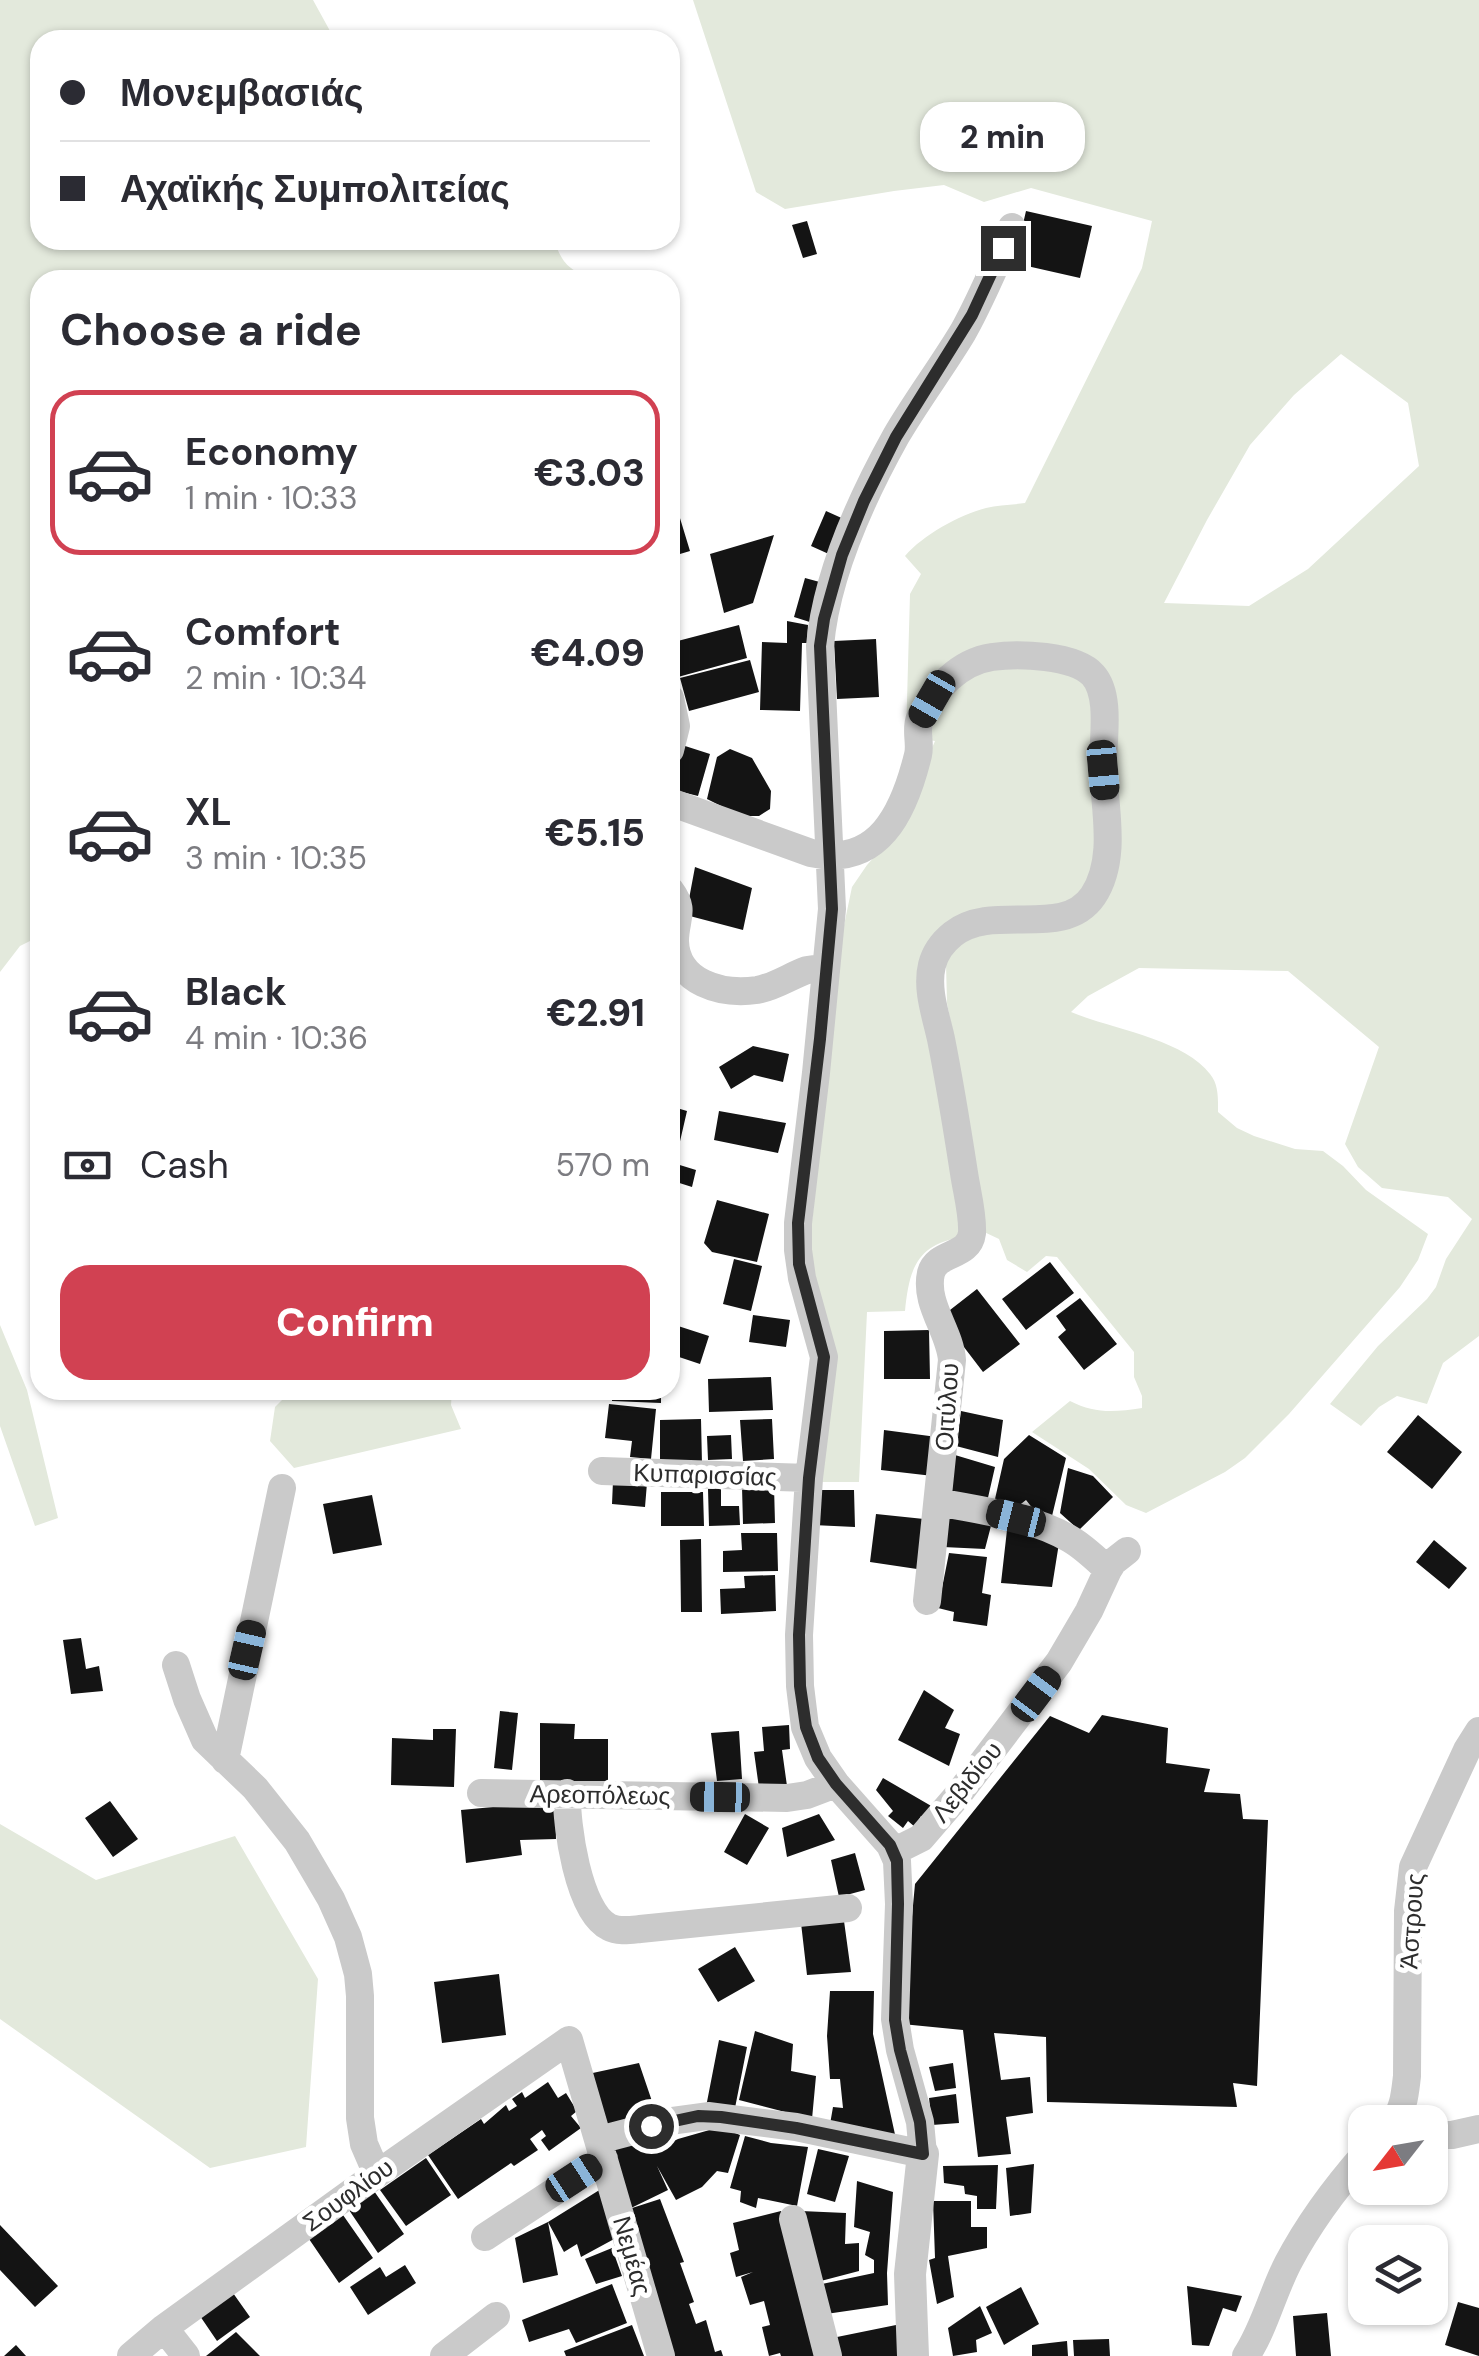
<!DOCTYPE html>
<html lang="en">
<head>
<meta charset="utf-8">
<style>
	body { margin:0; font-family:"DM Sans",sans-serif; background:#f2f2f3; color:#2b2b33; height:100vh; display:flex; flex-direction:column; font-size:38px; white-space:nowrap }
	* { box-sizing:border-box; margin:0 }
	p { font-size:32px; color:#7c7c81 }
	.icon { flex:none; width:55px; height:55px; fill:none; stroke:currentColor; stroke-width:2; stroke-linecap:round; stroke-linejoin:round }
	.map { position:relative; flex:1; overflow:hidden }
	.panel { position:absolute; left:30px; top:270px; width:650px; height:1130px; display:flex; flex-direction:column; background:#fff; border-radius:30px; box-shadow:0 2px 8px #0004 }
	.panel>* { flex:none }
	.guide { position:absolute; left:30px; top:30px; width:650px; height:220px; border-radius:30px; box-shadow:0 2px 8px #0004; display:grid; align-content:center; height:220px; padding:0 30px; background:#fff }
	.needle { width:65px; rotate:239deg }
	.controls { position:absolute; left:1348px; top:2105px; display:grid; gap:20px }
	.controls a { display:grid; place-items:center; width:100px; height:100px; border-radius:20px; background:#fff; box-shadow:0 2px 8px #0004; font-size:50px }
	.end { position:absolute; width:45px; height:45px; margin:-22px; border:12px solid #2d2d2d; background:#fff; box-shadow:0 0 0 5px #fff }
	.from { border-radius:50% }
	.bubble { position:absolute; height:70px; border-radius:30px; background:#fff; box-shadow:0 2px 8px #0004; font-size:32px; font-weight:800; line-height:70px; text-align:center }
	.car { position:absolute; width:30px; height:60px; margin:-30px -15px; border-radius:12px; box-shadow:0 0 8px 2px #0007; background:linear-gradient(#222 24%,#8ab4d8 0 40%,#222 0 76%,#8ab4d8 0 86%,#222 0) }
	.guide b { display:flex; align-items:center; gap:35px; height:95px; font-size:38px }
	.guide b+b { border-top:2px solid #e1e1e2 }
	.guide i { width:25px; height:25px; background:#2b2b33 }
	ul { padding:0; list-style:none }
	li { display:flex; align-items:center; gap:30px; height:165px; margin:0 20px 15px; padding:0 10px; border:5px solid transparent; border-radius:30px }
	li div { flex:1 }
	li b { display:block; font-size:38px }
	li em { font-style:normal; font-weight:800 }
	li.active { border-color:#d14152 }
	li>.icon { width:90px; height:90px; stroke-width:1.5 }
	h2 { padding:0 30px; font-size:45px; line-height:120px }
	.pay { display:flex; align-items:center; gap:25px; height:110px; padding:0 30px; font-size:38px }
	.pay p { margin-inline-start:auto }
	.action { display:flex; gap:20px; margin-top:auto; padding:20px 30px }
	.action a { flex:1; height:115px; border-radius:30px; background:#d14152; color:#fff; font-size:40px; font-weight:800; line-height:115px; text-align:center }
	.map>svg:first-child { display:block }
</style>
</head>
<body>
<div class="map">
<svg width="1479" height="2356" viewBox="0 0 1479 2356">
	<rect width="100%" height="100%" fill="#fff"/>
	<!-- green -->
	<path fill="#e3e9dc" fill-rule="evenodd" d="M0 0H313L335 40H40V240H554C563 266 570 270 595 280H40V622L38 624 40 631V936L20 946 0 972Z
		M693 0H1479V1336L1443 1363 1427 1404 1397 1396 1379 1407 1361 1426 1330 1404 1378 1346 1427 1299 1436 1287 1446 1259 1472 1219 1448 1197 1382 1188 1358 1167 1345 1144 1379 1047 1288 971 1139 968 1088 996 1071 1012C1111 1029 1184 1039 1210 1074 1219 1085 1218 1099 1218 1112L1237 1128 1254 1136 1295 1149 1323 1151 1343 1166 1366 1190 1428 1234 1418 1260 1400 1287 1289 1414 1245 1458 1225 1472 1146 1513 1126 1505 1089 1469 1032 1432 1070 1401C1095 1414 1115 1412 1142 1408V1396L1134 1377V1352L1057 1257 1046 1256 1027 1272 1007 1260 999 1239 982 1231 958 1062 947 1003 946 964 933 942 964 1237C917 1243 909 1269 905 1311L867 1312 859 1482H813L819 1419 808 1258 843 930 852 887 867 865 895 834 935 741 906 736 910 594 921 574 905 556C923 535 959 515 986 508 998 505 1012 505 1025 503L1142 268 1152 221 1031 188 984 202 944 185 894 191 785 209 756 192ZM1341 354 1408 403 1419 466 1308 569 1249 606 1164 603 1207 520 1250 445 1294 395Z
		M0 1325 27 1390 58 1518 35 1526 0 1426Z
		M292 1390H452L451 1405 461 1429 294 1468 270 1441 275 1407Z
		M0 1824 96 1880 235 1836 318 1979 306 2147 210 2168 0 2019Z"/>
	<!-- building -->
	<path fill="#141414" d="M1026 211 1092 226 1080 278 1014 263Z
		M807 221 817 254 803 258 792 225Z
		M676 505 690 551 670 557V507Z
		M826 511 846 520 831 555 811 546Z
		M774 535 753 603 724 613 710 554Z
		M805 578 827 584 816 624 794 617Z
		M787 621 808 625 807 643H802L800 711 760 710 762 642 787 643Z
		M739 625 747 658 678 677 670 643Z
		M876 639 879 697 837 699 834 641Z
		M750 660 759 692 689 711 680 678Z
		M682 745 710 754 698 796 670 789V780Z
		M730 749 752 758 771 791 770 809 759 816H741L707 799 717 757Z
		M695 867 752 888 743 930 686 915Z
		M753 1046 789 1054 783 1082 754 1075 731 1089 719 1067Z
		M670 1106 687 1111 678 1150 670 1146Z
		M719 1111 786 1123 778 1153 714 1140Z
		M670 1162 696 1170 692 1187 670 1180Z
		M717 1200 769 1214 757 1262 712 1252 704 1243Z
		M734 1259 762 1266 751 1311 723 1304Z
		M1050 1262 1074 1293 1026 1330 1002 1299Z
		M977 1289 1020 1344 983 1372 941 1317Z
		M1080 1298 1117 1344 1084 1370 1058 1337 1066 1330 1056 1316Z
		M753 1315 790 1320 786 1347 749 1342Z
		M675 1325 709 1336 700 1364 670 1354V1339Z
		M929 1330 930 1379H884V1331Z
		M771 1377 773 1410 709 1412 708 1379Z
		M612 1390H661V1403L612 1401Z
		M609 1404 656 1409 651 1459 630 1457 632 1441 605 1438Z
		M961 1411 1003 1420 998 1457 956 1446Z
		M1418 1415 1462 1452 1432 1489 1387 1452Z
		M701 1419 702 1464H660V1420Z
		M772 1419 774 1459 743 1461 740 1420Z
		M884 1430 937 1437 933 1476 881 1470Z
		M731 1435 732 1459 708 1460 707 1436Z
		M1029 1435 1066 1458 1052 1516 1034 1510 1026 1500 1013 1510 995 1499 1004 1459Z
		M955 1455 995 1467 987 1502 950 1494Z
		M1068 1468 1093 1476 1113 1497 1079 1530 1060 1513Z
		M613 1481 647 1483 645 1507 612 1504Z
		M774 1486 775 1523 743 1524 742 1487Z
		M708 1489H721V1506H739L740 1525 709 1526Z
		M812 1490H854L855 1527 813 1525Z
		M661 1492H703L704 1526H661Z
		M372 1495 382 1545 333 1554 323 1504Z
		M946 1512 992 1522 985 1549 943 1547Z
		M876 1514 924 1519 917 1569 870 1562Z
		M1007 1530 1059 1543 1052 1587 1001 1583Z
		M741 1533H777L778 1571 723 1572V1551L742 1550Z
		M701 1539 702 1612H681L680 1540Z
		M1434 1540 1467 1568 1449 1589 1416 1562Z
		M949 1553 987 1557 982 1593 991 1595 987 1626 953 1621 954 1612 938 1608Z
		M775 1575 776 1611 721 1614 720 1589 745 1588 744 1576Z
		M81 1638 86 1669 99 1666 103 1691 71 1694 63 1640Z
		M924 1690 954 1710 945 1728 960 1734 949 1766 898 1740Z
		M500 1711 518 1713 512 1770 494 1768Z
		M1102 1715 1168 1728 1166 1763 1210 1769 1204 1792 1240 1794 1243 1819 1268 1820 1257 2086 1233 2083 1237 2107 1047 2102 1046 2037 994 2033 1001 2080 1030 2077 1033 2113 1006 2117 1011 2154 978 2157 963 2030 902 2024 915 1884 1050 1716 1089 1733Z
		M540 1723 575 1724 574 1739H608V1787L540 1788Z
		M789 1725 790 1749 782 1750 787 1786 759 1788 754 1752 764 1751 762 1727Z
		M433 1729H456L454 1787 391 1785 392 1738 433 1740Z
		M739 1731 742 1779 717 1781 711 1733Z
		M883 1778 933 1807 927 1819 921 1816 915 1827 908 1821 903 1828 888 1816 893 1811 876 1790Z
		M110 1801 138 1839 113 1857 85 1818Z
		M555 1806 556 1839 520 1840 522 1855 466 1863 461 1810 493 1807Z
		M745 1814 769 1828 747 1865 724 1852Z
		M819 1814 835 1840 787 1857 782 1828Z
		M855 1853 865 1890 839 1897 831 1860Z
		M844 1921 851 1972 807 1975 801 1923Z
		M735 1947 755 1981 718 2002 698 1969Z
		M499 1974 506 2035 442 2043 434 1982Z
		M830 1991H874L873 2034 896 2139 829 2130 833 2107 843 2108 840 2079H830L827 2036Z
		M755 2031 793 2044 791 2071 816 2076 812 2119 739 2100Z
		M719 2040 747 2047 734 2113 706 2107Z
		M639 2063 656 2113 606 2126 588 2074Z
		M953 2063 956 2088 935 2091 929 2067Z
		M548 2082 558 2098 566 2093 577 2111 571 2116 581 2128 549 2151 541 2140 546 2136 542 2130 530 2139 538 2150 514 2166 511 2163 458 2199 428 2155 481 2119 484 2124 506 2105 509 2111 517 2106 512 2099 522 2092 525 2098Z
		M956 2094 959 2123 932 2125 929 2098Z
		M720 2127 740 2135 728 2173 717 2171 702 2187 676 2200 657 2166 668 2190 629 2209 660 2199 684 2262 680 2263 694 2302 689 2304 696 2324 706 2320 715 2352 721 2350 723 2356H670L612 2147 642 2140 649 2153 678 2139Z
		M745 2136 771 2143 808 2147 797 2206 758 2198 756 2208 740 2202 741 2191 730 2188Z
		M818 2149 849 2156 835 2202 807 2194Z
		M426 2158 451 2195 406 2226 380 2190Z
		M1034 2164 1031 2213 1010 2216 1006 2168Z
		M998 2165 996 2209H977V2196L965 2194 964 2186 944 2183 943 2166Z
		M857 2181 893 2192 887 2273 888 2305 826 2314 822 2284 874 2273V2260L865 2255 870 2232 854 2227Z
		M601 2189 616 2238 581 2257 577 2244 564 2252 548 2222 558 2275 523 2283 515 2238 548 2222Z
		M374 2191 404 2234 378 2253 349 2210Z
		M933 2201H971V2227H987V2248L948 2256 954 2297 937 2304 929 2260 935 2258Z
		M781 2211 789 2237 819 2356H781L780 2353 769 2356 762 2327 770 2325 764 2301 750 2305 741 2277 753 2272 736 2277 730 2253 739 2250 733 2223Z
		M801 2211 846 2213 845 2244 859 2243V2271L817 2282Z
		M343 2215 373 2258 339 2283 309 2239Z
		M0 2225 58 2286 35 2307 0 2270Z
		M612 2248 622 2276 596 2284 585 2259Z
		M405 2265 416 2283 368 2315 350 2287 380 2267 386 2277Z
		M612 2284 627 2323 576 2343 569 2329 529 2342 522 2320Z
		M1187 2286 1242 2296 1236 2312 1223 2308 1209 2346 1192 2345Z
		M1021 2287 1039 2324 1004 2345 986 2307Z
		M233 2293 250 2317 217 2341 200 2316Z
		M1458 2302 1479 2308V2356L1445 2345Z
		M980 2306 992 2333 976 2340 977 2352 953 2356 948 2328Z
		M1327 2313 1331 2356H1296L1293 2316Z
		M632 2325 644 2356H566L564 2351Z
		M896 2325 902 2356H841L837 2337Z
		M236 2332 260 2356H206Z
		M1109 2339 1110 2356H1074L1073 2340Z
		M1067 2341 1068 2356H1032V2345Z
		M16 2345 26 2356H4Z"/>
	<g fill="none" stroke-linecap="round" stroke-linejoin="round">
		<!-- minor -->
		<path stroke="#cacaca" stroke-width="28" d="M670 698 676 726 670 750
			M670 802 811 853C879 868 904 812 918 755 921 743 915 730 920 718 934 689 959 662 992 657 1018 653 1075 655 1093 675 1112 696 1102 743 1103 770 1105 810 1117 860 1093 896 1063 940 994 902 953 934 943 942 935 953 932 965 926 989 936 1016 941 1039 950 1084 957 1128 964 1173 967 1193 973 1214 972 1233 969 1258 937 1251 931 1273 924 1304 950 1331 952 1360L927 1601
			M670 890C686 911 675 918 675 941 676 983 722 995 757 990 775 987 790 976 807 970L814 969 826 971
			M602 1471 809 1478
			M938 1502C982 1511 1031 1516 1070 1539 1084 1547 1096 1559 1108 1570
			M176 1665 187 1699 205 1740 255 1788 297 1841 331 1899 348 1937 358 1974 360 1996V2118L364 2144 377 2174
			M225 1760 282 1488
			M481 1793 787 1798 807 1795 836 1784
			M567 1793C566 1824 578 1912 609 1927 618 1932 630 1930 640 1929L848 1908
			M893 1852 921 1838 958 1795 1059 1662 1089 1611 1108 1570 1113 1562 1127 1551
			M1393 2122C1404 2110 1405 2092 1407 2076L1408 1911 1413 1867 1467 1750 1479 1731
			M1430 2135H1452L1479 2129
			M599 2140 671 2121 708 2116 796 2127 923 2154 920 2122 900 2050 895 2019 899 1904 897 1861 890 1845 836 1784 818 1758 805 1727 800 1686 799 1635 809 1478 824 1357 802 1278 798 1250V1223L816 1073 832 909 820 646C826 576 862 497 896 436 917 400 942 367 963 332 982 298 997 262 1012 227
			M793 2219 828 2356
			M485 2237 604 2159
			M164 2328 186 2356
			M131 2356 164 2328 377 2174 569 2040 661 2356
			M444 2356 496 2316
			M1246 2356C1265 2327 1272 2294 1288 2263 1309 2223 1335 2188 1365 2154"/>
		<!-- tertiary -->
		<path stroke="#cacaca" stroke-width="32" d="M913 2356 910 2274 923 2154"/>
	</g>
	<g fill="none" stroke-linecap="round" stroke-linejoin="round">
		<!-- route -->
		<path stroke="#2d2d2d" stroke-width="12" d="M651 2126 698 2116 721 2117 796 2128 923 2154 920 2122 900 2050 895 2020 898 1904 897 1861 890 1845 836 1784 818 1758 806 1727 800 1686 799 1635 809 1478 824 1357 799 1264 798 1223 820 1039 832 909 820 646 824 619 842 555 864 501 896 437 972 315 1003 248"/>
	</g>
	<g text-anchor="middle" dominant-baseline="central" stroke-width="10" stroke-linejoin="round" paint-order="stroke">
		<!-- street labels -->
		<g font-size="25" fill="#2d2d2d" stroke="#fff">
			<text transform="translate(947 1407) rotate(-86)">Οιτύλου</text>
			<text transform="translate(705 1475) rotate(2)">Κυπαρισσίας</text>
			<text transform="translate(967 1782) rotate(-51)">Λεβιδίου</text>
			<text transform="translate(600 1795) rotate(1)">Αρεοπόλεως</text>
			<text transform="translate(1412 1921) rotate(-86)">Άστρους</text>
			<text transform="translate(348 2195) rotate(-36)">Σουφλίου</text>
			<text transform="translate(632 2256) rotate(74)">Νεμέας</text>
		</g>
	</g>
</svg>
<div class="controls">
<a><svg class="needle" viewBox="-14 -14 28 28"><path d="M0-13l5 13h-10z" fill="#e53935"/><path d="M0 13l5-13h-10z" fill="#7c7c81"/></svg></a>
<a><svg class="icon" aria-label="layers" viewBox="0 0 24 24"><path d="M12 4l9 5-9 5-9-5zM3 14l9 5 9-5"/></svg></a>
</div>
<i class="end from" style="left:651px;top:2126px"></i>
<i class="end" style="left:1003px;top:248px"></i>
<div class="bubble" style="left:920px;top:102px;width:165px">2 min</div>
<i class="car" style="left:932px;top:699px;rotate:210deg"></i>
<i class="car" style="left:1103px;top:770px;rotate:175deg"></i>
<i class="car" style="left:1016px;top:1518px;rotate:284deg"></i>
<i class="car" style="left:247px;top:1650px;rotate:13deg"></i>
<i class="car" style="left:1036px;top:1694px;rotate:37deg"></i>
<i class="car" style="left:720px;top:1797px;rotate:271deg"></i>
<i class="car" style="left:574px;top:2178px;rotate:57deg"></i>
<div class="guide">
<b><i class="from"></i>Μονεμβασιάς</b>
<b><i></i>Αχαϊκής Συμπολιτείας</b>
</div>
<section class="panel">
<h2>Choose a ride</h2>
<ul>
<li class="active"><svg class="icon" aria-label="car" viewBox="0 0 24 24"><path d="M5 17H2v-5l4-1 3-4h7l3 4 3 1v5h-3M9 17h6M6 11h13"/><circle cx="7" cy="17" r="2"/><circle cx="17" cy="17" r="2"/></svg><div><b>Economy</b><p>1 min · 10:33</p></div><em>€3.03</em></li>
<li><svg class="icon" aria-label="car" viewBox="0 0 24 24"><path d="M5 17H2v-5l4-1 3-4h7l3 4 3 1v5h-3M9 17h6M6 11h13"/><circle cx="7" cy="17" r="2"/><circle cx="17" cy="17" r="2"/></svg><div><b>Comfort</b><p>2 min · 10:34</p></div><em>€4.09</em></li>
<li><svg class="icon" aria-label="car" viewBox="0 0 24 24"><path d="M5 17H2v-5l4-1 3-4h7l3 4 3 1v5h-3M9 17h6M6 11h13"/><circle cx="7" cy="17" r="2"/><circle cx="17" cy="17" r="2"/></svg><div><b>XL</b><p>3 min · 10:35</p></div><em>€5.15</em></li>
<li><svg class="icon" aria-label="car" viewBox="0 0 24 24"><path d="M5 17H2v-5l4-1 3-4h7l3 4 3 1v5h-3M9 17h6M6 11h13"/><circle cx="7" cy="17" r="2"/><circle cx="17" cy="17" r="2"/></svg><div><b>Black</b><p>4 min · 10:36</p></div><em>€2.91</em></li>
</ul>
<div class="pay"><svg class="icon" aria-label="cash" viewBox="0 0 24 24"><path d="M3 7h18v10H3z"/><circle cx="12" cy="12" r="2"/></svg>Cash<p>570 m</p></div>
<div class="action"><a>Confirm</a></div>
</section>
</div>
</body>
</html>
